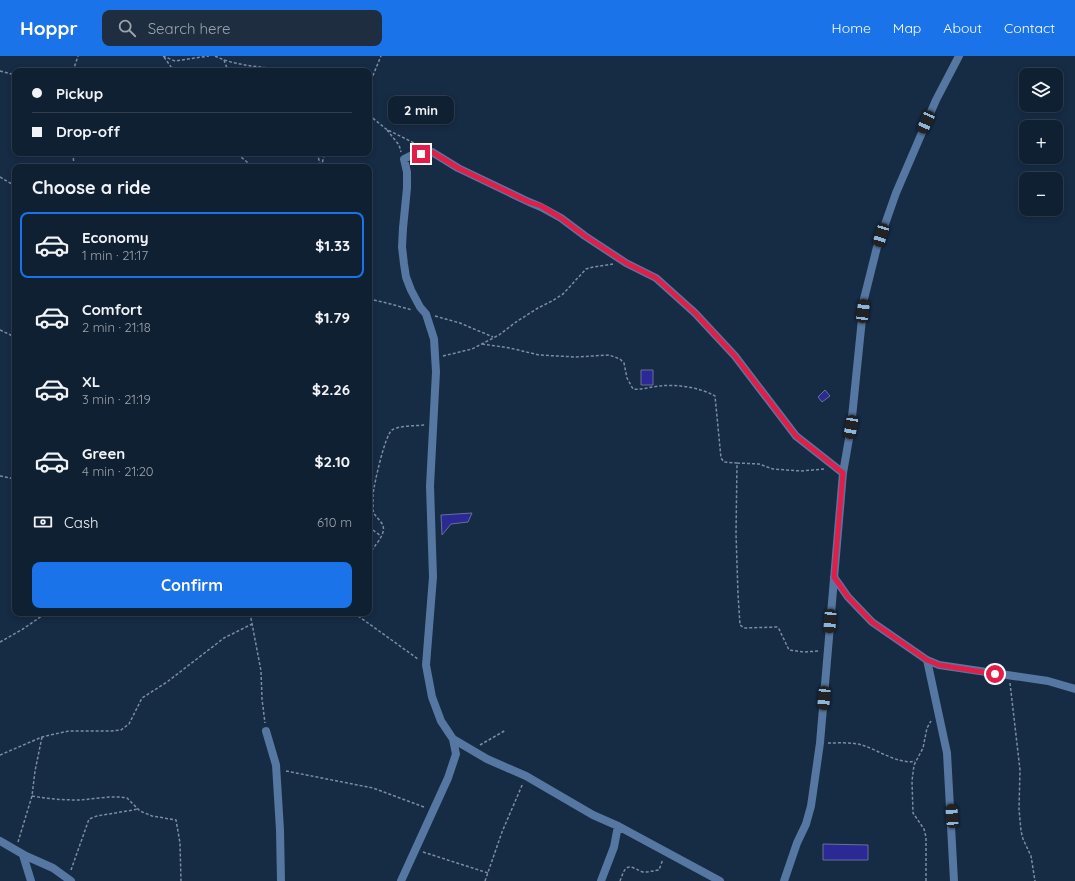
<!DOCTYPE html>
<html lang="en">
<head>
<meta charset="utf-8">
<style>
	body { margin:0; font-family:Quicksand,sans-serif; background:#1e2d3f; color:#f1f3f6; height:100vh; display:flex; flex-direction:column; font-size:15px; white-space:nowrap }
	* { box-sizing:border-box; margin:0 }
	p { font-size:13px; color:#9ca3ac }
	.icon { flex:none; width:22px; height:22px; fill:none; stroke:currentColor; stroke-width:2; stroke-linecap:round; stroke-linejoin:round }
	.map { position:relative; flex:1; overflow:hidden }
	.details { position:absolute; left:12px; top:108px; width:360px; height:452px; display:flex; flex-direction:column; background:#102033; border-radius:8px; box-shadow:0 2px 6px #0003,0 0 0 1px #303e4e }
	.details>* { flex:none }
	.hud { position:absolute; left:12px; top:12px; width:360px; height:88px; border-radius:8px; box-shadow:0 2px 6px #0003,0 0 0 1px #303e4e; display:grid; align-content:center; height:88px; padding:0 20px; background:#102033 }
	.controls { position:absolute; left:1019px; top:12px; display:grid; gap:8px }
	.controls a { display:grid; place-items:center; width:44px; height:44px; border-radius:8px; background:#102033; box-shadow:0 2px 6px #0003,0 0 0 1px #303e4e; font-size:20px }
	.end { position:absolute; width:18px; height:18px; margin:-9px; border:5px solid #e11d48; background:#fff; box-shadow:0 0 0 2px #fff }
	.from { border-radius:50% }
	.bubble { position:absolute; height:28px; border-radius:8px; background:#102033; box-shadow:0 2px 6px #0003,0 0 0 1px #303e4e; font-size:13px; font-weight:800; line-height:28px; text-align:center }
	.car { position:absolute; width:12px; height:24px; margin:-12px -6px; border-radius:5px; box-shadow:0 0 3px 1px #0007; background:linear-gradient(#222 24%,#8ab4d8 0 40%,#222 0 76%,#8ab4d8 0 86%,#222 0) }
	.hud b { display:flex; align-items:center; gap:14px; height:38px; font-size:15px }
	.hud b+b { border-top:1px solid #303e4e }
	.hud i { width:10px; height:10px; background:#f1f3f6 }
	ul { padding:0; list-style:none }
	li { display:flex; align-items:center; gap:12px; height:66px; margin:0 8px 6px; padding:0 12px; border:2px solid transparent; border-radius:8px }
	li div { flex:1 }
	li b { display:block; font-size:15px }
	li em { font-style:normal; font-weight:800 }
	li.active { border-color:#1a73e8 }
	li>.icon { width:36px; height:36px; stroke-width:1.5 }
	h2 { padding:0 20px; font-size:18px; line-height:48px }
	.pay { display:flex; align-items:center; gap:10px; height:44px; padding:0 20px; font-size:15px }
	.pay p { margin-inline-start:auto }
	.cta { display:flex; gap:8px; margin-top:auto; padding:8px 20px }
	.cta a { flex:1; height:46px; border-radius:8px; background:#1a73e8; color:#fff; font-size:16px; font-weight:800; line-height:46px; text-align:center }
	header { display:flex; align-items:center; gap:24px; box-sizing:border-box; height:56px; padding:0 20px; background:#1a73e8; color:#fff }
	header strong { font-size:19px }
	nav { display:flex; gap:22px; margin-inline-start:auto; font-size:14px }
	.search { width:280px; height:36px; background:#1e2d3f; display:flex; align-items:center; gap:10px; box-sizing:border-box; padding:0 14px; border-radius:8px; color:#9ca3ac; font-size:15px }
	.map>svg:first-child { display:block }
</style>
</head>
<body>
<header>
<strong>Hoppr</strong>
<div class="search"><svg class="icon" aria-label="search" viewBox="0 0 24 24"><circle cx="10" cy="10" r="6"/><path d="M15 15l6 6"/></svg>Search here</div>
<nav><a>Home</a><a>Map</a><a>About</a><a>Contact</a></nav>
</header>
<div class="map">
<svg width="1075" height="825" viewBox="0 0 1075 825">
	<rect width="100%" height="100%" fill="#162b44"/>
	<!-- building -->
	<path fill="#2b2995" stroke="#697193" d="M641 314H653V329H641Z
		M825 334 830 340 822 346 818 341Z
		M472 457 468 466 451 468 442 479 441 459Z
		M823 788 868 789V804H823Z"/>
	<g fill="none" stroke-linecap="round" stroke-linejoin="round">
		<!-- path -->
		<path stroke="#7c8da2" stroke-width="1.5" stroke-dasharray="3 2" stroke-linecap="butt" d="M163 0 175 5 209 0
			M215 0C233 9 254 10 275 13L278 15
			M164 1 174 15
			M224 4 228 15
			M0 15 15 19
			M73 15 78 0
			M369 29 381 0
			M369 59 386 73 418 89
			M387 74 399 89 401 96
			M73 97 74 111
			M239 97 241 101 253 111
			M317 97 321 111
			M321 111 325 97
			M0 121 15 130
			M369 243 387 247 412 254
			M435 260 460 267 493 281
			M0 274 15 281
			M482 288 510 292 539 299 576 301 609 299 620 303 624 307 627 322 633 333C642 334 650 331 659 330 676 328 699 331 715 340L721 402 724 406 737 407 736 478 738 538 740 569 744 572 777 571 779 573 789 594 804 596 819 595
			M443 300 472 293 499 279 516 266 538 252 552 245 563 238 586 213 593 211 613 208
			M737 407 759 408 773 413 801 415 824 413
			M0 420 15 423
			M369 471 381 480
			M369 499C373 491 381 484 383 476 386 466 374 462 373 454 373 449 373 443 373 439 374 428 385 379 392 374 400 369 416 370 425 369
			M250 557 261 615 262 643 265 667
			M354 557 418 603
			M0 586 23 573 46 557
			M1010 627 1020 714 1019 753 1021 775 1023 783 1031 800 1035 825
			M828 687C839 687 851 686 862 689 878 694 899 709 915 705
			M480 689 506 674
			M0 699 42 681 50 679 69 675H112L121 674 129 668 142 642 167 626 224 582 252 568
			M286 715 373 732 424 751
			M32 740C48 743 64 744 80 744 95 743 112 739 127 742L140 755 152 760 176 764 180 787 181 825
			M18 786 32 740 35 715 42 681
			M423 796 488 817
			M71 814 89 763 97 760 139 753
			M485 825 502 776 523 727
			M620 825C623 818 624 808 634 812 637 813 639 815 643 816 648 816 653 815 659 814L663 803
			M926 825V781L924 773 913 757 912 725 914 709 923 692 927 672 931 665"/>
		<!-- street -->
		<path stroke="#5577a1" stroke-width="8" d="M834 521 848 541 872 566 927 604 939 609 1048 625 1075 633
			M927 604 947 697 954 825
			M266 675 276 709 280 774 281 825
			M453 683 487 703 526 720 593 759 618 770 720 825
			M0 785 26 800 53 812 71 825
			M23 799 31 825
			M401 825 448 722 456 698 453 683 441 665 432 641 426 609 433 521 430 430 436 316 434 283 426 258 420 251 411 234 406 221 404 208 402 191 403 172 407 132V116L404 103 412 99 432 96 458 112 529 146 541 151 561 162 585 180 626 207 656 222 695 257 735 300 796 380 843 417
			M601 825 614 791 618 770
			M784 825 797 787 806 768 811 750 820 687 843 417 851 371 864 243 877 191 896 137 936 44 959 0"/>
	</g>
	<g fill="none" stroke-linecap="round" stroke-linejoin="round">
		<!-- route -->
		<path stroke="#e11d48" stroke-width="5" d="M421 98 432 96 458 112 529 146 541 150 561 162 585 180 626 207 656 222 695 257 735 300 796 380 843 417 834 521 848 541 872 566 927 604 939 609 995 618"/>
	</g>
</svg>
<div class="controls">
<a><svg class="icon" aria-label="layers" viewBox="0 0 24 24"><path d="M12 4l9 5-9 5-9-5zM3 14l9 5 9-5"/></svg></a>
<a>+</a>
<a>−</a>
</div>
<i class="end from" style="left:995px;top:618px"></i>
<i class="end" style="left:421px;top:98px"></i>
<div class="bubble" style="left:388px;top:40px;width:66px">2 min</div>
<i class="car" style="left:926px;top:66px;rotate:204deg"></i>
<i class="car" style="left:881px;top:179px;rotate:197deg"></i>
<i class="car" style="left:863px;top:255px;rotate:7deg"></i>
<i class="car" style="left:851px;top:371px;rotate:190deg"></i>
<i class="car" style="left:830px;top:565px;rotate:184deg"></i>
<i class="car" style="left:824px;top:642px;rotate:185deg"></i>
<i class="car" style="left:952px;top:760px;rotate:356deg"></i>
<div class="hud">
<b><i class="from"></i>Pickup</b>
<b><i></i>Drop-off</b>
</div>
<section class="details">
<h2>Choose a ride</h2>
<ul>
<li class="active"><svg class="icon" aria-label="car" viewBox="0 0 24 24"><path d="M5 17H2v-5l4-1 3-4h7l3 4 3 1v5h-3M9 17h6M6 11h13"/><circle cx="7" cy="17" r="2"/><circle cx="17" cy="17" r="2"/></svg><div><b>Economy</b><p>1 min · 21:17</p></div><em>$1.33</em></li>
<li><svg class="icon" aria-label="car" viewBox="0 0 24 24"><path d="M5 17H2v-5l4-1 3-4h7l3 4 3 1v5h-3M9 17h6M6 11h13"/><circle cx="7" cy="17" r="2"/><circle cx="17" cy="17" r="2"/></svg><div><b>Comfort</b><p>2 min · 21:18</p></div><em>$1.79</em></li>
<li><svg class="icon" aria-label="car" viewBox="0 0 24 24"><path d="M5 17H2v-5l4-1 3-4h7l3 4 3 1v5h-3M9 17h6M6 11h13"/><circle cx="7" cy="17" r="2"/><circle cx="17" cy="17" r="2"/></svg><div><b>XL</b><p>3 min · 21:19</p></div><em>$2.26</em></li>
<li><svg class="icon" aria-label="car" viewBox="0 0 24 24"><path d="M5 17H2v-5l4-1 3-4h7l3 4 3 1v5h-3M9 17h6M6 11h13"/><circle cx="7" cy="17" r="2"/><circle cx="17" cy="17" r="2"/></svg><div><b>Green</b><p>4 min · 21:20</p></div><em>$2.10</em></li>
</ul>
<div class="pay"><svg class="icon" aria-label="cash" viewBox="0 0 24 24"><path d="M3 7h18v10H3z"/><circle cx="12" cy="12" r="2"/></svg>Cash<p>610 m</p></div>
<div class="cta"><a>Confirm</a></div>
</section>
</div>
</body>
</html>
